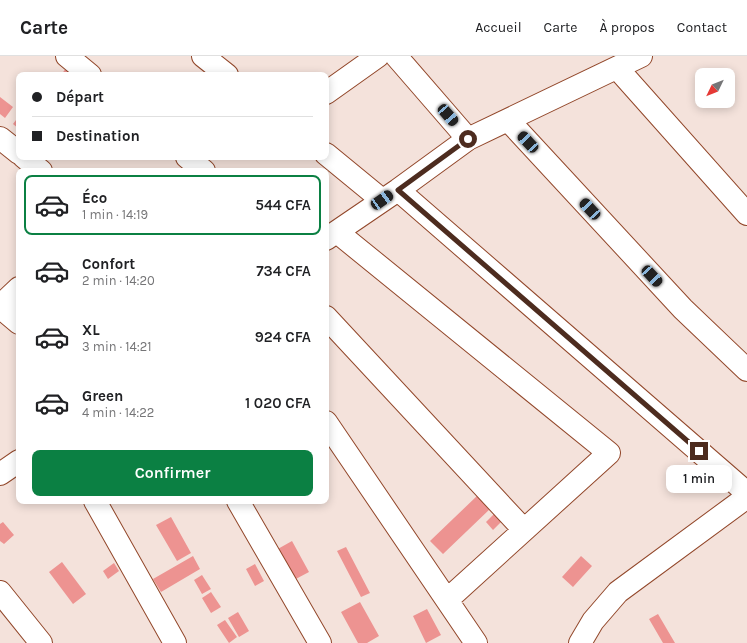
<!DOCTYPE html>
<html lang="fr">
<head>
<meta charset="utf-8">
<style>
	body { margin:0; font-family:Karla,sans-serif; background:#f6f6f6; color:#202124; height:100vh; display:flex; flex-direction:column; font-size:15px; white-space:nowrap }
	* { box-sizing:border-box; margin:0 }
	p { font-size:13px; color:#757577 }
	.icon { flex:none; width:22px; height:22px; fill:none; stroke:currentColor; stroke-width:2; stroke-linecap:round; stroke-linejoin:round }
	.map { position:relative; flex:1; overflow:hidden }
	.details { position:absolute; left:16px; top:112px; width:313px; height:336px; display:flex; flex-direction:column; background:#fff; border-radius:8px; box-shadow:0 2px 10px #0003 }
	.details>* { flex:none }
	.hud { position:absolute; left:16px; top:16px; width:313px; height:88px; border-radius:8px; box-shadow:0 2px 10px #0003; display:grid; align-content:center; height:88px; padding:0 16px; background:#fff }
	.needle { width:26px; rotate:227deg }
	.controls { position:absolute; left:695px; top:12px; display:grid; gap:8px }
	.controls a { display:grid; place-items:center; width:40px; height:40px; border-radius:8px; background:#fff; box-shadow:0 2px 10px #0003; font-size:20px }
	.end { position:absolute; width:18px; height:18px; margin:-9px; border:5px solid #4d2c1f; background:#fff; box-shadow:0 0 0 2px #fff }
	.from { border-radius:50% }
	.bubble { position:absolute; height:28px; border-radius:8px; background:#fff; box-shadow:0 2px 10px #0003; font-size:13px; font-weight:600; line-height:28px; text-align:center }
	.car { position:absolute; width:12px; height:24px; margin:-12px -6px; border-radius:5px; box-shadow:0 0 3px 1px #0007; background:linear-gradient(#222 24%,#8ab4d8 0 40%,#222 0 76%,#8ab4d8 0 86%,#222 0) }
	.hud b { display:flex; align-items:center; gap:14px; height:38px; font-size:15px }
	.hud b+b { border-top:1px solid #e0e0e0 }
	.hud i { width:10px; height:10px; background:#202124 }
	ul { padding:7px 0 0; list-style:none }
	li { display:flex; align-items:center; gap:12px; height:60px; margin:0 8px 6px; padding:0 8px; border:2px solid transparent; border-radius:8px }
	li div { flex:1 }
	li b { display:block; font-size:15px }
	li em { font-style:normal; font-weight:600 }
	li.current { border-color:#0b8043 }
	li>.icon { width:36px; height:36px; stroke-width:1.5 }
	.action { display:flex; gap:8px; margin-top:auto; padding:8px 16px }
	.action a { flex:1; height:46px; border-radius:8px; background:#0b8043; color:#fff; font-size:16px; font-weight:600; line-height:46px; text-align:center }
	header { display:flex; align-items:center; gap:24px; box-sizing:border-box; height:56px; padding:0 20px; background:#fff; border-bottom:1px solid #e0e0e0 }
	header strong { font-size:19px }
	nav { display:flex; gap:22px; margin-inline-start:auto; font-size:14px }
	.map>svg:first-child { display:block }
</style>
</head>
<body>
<header>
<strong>Carte</strong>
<nav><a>Accueil</a><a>Carte</a><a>À propos</a><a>Contact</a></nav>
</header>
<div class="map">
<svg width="747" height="587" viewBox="0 0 747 587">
	<rect width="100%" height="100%" fill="#f4e2db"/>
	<!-- building -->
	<path fill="#ed9391" d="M69 8 80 19H61Z
		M0 41 13 51 5 62 0 58Z
		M19 60V73L13 68Z
		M478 439 491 452 443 498 430 485Z
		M494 458 502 465 493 474 486 466Z
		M171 461 191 497 177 505 156 469Z
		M3 466 14 479 4 488 0 485V468Z
		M292 485 309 516 292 525 276 494Z
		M346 491 370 537 361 541 337 495Z
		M193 500 200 513 161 536 153 523Z
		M581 500 592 510 573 531 562 521Z
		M62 506 86 538 73 548 49 516Z
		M114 507 119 515 108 523 103 515Z
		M255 508 264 525 255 530 246 513Z
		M202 519 211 533 202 538 194 524Z
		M211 536 221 551 211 557 202 542Z
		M360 546 379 580 367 587H358L341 556Z
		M427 553 441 579 426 587 413 560Z
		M238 556 249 575 239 581 228 562Z
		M658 558 675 587H663L649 563Z
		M225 564 237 581 229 587 217 569Z"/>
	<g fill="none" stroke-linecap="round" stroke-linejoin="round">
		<defs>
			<path id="minor" d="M67 0 90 19
				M203 0 227 19
				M396 0 468 83
				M617 12 747 158
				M326 37 378 0
				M508 64 683 253 747 314
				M0 82 19 97
				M326 98 382 144
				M24 101 41 115
				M187 101 204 115
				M398 134 747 437
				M337 176 609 397 447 544
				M326 183 398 134 468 83 641 0
				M0 250 19 232
				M0 251 19 267
				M326 261 524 474
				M326 366 476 587
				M0 418 19 405
				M95 445 175 587
				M238 445 320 587
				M0 536 41 587
				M580 587 593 565 618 536 747 441"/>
		</defs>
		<!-- minor casing -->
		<use href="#minor" stroke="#92472a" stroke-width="24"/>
		<!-- minor -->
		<use href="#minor" stroke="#fff" stroke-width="22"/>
	</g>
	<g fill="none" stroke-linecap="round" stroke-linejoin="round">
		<!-- route -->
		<path stroke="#4d2c1f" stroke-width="5" d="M468 83 398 134 699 395"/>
	</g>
</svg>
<div class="controls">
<a><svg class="needle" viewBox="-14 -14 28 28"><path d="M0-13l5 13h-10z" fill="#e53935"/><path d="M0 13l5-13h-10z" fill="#757577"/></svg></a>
</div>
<i class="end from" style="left:468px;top:83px"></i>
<i class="end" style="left:699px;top:395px"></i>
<div class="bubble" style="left:666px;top:409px;width:66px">1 min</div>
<i class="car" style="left:448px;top:59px;rotate:139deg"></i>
<i class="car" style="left:528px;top:86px;rotate:317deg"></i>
<i class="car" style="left:382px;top:144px;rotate:55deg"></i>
<i class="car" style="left:590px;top:153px;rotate:317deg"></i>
<i class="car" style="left:652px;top:220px;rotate:137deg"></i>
<div class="hud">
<b><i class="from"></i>Départ</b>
<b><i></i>Destination</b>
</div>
<section class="details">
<ul>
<li class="current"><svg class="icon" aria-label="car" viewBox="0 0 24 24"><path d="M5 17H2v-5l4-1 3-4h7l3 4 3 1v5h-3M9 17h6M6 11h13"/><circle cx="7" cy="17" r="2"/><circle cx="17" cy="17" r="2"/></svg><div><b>Éco</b><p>1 min · 14:19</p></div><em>544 CFA</em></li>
<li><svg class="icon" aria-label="car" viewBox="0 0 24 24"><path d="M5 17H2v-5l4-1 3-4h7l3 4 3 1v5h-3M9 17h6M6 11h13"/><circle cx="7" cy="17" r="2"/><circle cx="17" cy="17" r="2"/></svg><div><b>Confort</b><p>2 min · 14:20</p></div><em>734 CFA</em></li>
<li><svg class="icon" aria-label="car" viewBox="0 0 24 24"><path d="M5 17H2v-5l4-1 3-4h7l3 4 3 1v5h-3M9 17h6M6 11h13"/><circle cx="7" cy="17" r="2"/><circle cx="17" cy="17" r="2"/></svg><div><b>XL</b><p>3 min · 14:21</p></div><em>924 CFA</em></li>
<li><svg class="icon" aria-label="car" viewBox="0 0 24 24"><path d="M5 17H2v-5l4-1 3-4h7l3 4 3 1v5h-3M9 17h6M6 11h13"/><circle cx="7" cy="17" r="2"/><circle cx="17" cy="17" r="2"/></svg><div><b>Green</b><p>4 min · 14:22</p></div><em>1 020 CFA</em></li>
</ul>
<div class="action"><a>Confirmer</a></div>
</section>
</div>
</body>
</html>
